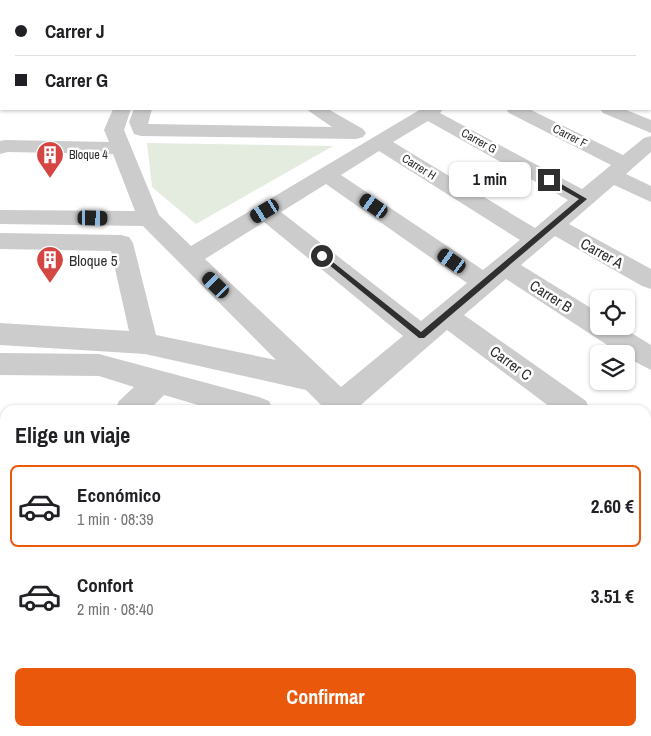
<!DOCTYPE html>
<html lang="es">
<head>
<meta charset="utf-8">
<style>
	body { margin:0; font-family:"Archivo Narrow",sans-serif; background:#f6f6f6; color:#202124; height:100vh; display:flex; flex-direction:column; font-size:19px; white-space:nowrap }
	* { box-sizing:border-box; margin:0 }
	p { font-size:16px; color:#757577 }
	.icon { flex:none; width:28px; height:28px; fill:none; stroke:currentColor; stroke-width:2; stroke-linecap:round; stroke-linejoin:round }
	.map { position:relative; flex:1; overflow:hidden }
	.sheet { position:absolute; left:0px; top:405px; width:651px; height:331px; display:flex; flex-direction:column; background:#fff; border-radius:15px 15px 0 0; box-shadow:0 1px 4px #0004 }
	.sheet>* { flex:none }
	.hud { position:absolute; left:0px; top:0px; width:651px; height:110px; box-shadow:0 1px 4px #0004; display:grid; align-content:center; height:110px; padding:0 15px; background:#fff }
	.controls { position:absolute; left:590px; top:290px; display:grid; gap:10px }
	.controls a { display:grid; place-items:center; width:45px; height:45px; border-radius:8px; background:#fff; box-shadow:0 1px 4px #0004; font-size:25px }
	.end { position:absolute; width:22px; height:22px; margin:-11px; border:6px solid #2f2f2f; background:#fff; box-shadow:0 0 0 2px #fff }
	.from { border-radius:50% }
	.bubble { position:absolute; height:35px; border-radius:8px; background:#fff; box-shadow:0 1px 4px #0004; font-size:16px; font-weight:800; line-height:35px; text-align:center }
	.car { position:absolute; width:15px; height:30px; margin:-15px -8px; border-radius:6px; box-shadow:0 0 4px 1px #0007; background:linear-gradient(#222 24%,#8ab4d8 0 40%,#222 0 76%,#8ab4d8 0 86%,#222 0) }
	.hud b { display:flex; align-items:center; gap:18px; height:48px; font-size:19px }
	.hud b+b { border-top:1px solid #e0e0e0 }
	.hud i { width:12px; height:12px; background:#202124 }
	ul { padding:0; list-style:none }
	li { display:flex; align-items:center; gap:15px; height:82px; margin:0 10px 8px; padding:0 5px; border:2px solid transparent; border-radius:8px }
	li div { flex:1 }
	li b { display:block; font-size:19px }
	li em { font-style:normal; font-weight:800 }
	li.current { border-color:#ea580c }
	li>.icon { width:45px; height:45px; stroke-width:1.5 }
	h2 { padding:0 15px; font-size:22px; line-height:60px }
	.button { display:flex; gap:10px; margin-top:auto; padding:10px 15px }
	.button a { flex:1; height:58px; border-radius:8px; background:#ea580c; color:#fff; font-size:20px; font-weight:800; line-height:58px; text-align:center }
	.map>svg:first-child { display:block }
</style>
</head>
<body>
<div class="map">
<svg width="651" height="736" viewBox="0 0 651 736">
	<rect width="100%" height="100%" fill="#fff"/>
	<!-- green -->
	<path fill="#e4ebdf" d="M147 143 333 146 196 224 152 187Z"/>
	<g fill="none" stroke-linecap="round" stroke-linejoin="round">
		<!-- path -->
		<path stroke="#ccc" stroke-width="4" stroke-dasharray="3 3" stroke-linecap="butt" d="M0 598 5 599
			M0 715 5 710
			M141 731 145 736"/>
		<!-- minor -->
		<path fill="#ccc" fill-rule="evenodd" d="M359 0H376V1H360Z
			M595 0H613V1H596Z
			M0 8H1V16H0Z
			M650 8H651V16H650Z
			M650 81H651V91H650Z
			M113 109H131L124 130 159 215 191 246 421 109H443L440 113 582 189 611 165 509 113 506 109H529L623 155 644 138 651 136V152L626 174 651 186V202L614 185 569 224 651 269V289L642 286 555 236 521 265 599 313V326H620L651 345V370L626 357V354H621L506 279 464 315 586 401 590 410H554L447 330 355 410H320L322 406 306 390 145 354 0 345V323L129 331 111 251 0 249V233L121 235 129 237 133 243 156 335 276 360 143 226 0 224V210L135 211 113 154 8 152 0 154V141L5 140 109 142 104 130ZM428 121 568 200 535 228 393 142ZM379 151 520 240 483 270 341 175ZM326 184 467 283 421 321 281 212ZM264 222 403 336 341 387 205 259Z
			M134 109H152L148 124 332 127 306 109H328L363 129 366 133 363 137 356 139 141 136 134 134 129 122Z
			M600 109H624L651 120V133L603 113Z
			M0 353 99 354 259 397 269 401 273 410H215L164 395 149 410H115L119 401 134 387 99 376 0 375Z
			M646 447 651 448V479L646 477Z
			M0 494H5V526H0Z"/>
	</g>
	<!-- route -->
	<path fill="#2f2f2f" d="M547 178H551L587 199 424 338H419L318 256 324 255 421 332 579 199 547 181Z"/>
	<!-- icons -->
	<defs>
		<symbol id="building-pin" viewBox="-11 -11 22 30"><path d="M0 17L-7.5 6A9.5 9.5 0 1 1 7.5 6Z" fill="#d54643" stroke="#fff"/><path d="M-4-6H4V6H1V3H-1V6H-4ZM-2.5-4.3h1.7v1.8h-1.7ZM.8-4.3h1.7v1.8H.8ZM-2.5-1h1.7V.8h-1.7ZM.8-1h1.7V.8H.8Z" fill="#fff"/></symbol>
	</defs>
	<g fill-rule="evenodd">
		<use href="#building-pin" x="34" y="139" width="32" height="43"/>
		<use href="#building-pin" x="34" y="244" width="32" height="43"/>
	</g>
	<g text-anchor="middle" dominant-baseline="central" stroke-width="5" stroke-linejoin="round" paint-order="stroke">
		<!-- far-street labels -->
		<g font-size="12" fill="#2f2f2f" stroke="#fff">
			<text transform="translate(570 136) rotate(27)">Carrer F</text>
			<text transform="translate(479 141) rotate(29)">Carrer G</text>
			<text transform="translate(419 167) rotate(32)">Carrer H</text>
		</g>
		<!-- far-poi labels -->
		<g font-size="12" fill="#2f2f2f" stroke="#fff" text-anchor="start">
			<text x="69" y="155">Bloque 4</text>
		</g>
		<!-- street labels -->
		<g font-size="15" fill="#2f2f2f" stroke="#fff">
			<text transform="translate(602 253) rotate(29)">Carrer A</text>
			<text transform="translate(551 296) rotate(32)">Carrer B</text>
			<text transform="translate(511 363) rotate(36)">Carrer C</text>
		</g>
		<!-- poi labels -->
		<g font-size="15" fill="#2f2f2f" stroke="#fff" text-anchor="start">
			<text x="69" y="260">Bloque 5</text>
		</g>
	</g>
</svg>
<div class="controls">
<a><svg class="icon" aria-label="locate" viewBox="0 0 24 24"><circle cx="12" cy="12" r="6"/><path d="M12 2v4M12 18v4M2 12h4M18 12h4"/></svg></a>
<a><svg class="icon" aria-label="layers" viewBox="0 0 24 24"><path d="M12 4l9 5-9 5-9-5zM3 14l9 5 9-5"/></svg></a>
</div>
<i class="end from" style="left:322px;top:256px"></i>
<i class="end" style="left:549px;top:180px"></i>
<div class="bubble" style="left:449px;top:162px;width:82px">1 min</div>
<i class="car" style="left:374px;top:206px;rotate:305deg"></i>
<i class="car" style="left:265px;top:211px;rotate:239deg"></i>
<i class="car" style="left:93px;top:218px;rotate:91deg"></i>
<i class="car" style="left:452px;top:261px;rotate:305deg"></i>
<i class="car" style="left:216px;top:285px;rotate:314deg"></i>
<div class="hud">
<b><i class="from"></i>Carrer J</b>
<b><i></i>Carrer G</b>
</div>
<section class="sheet">
<h2>Elige un viaje</h2>
<ul>
<li class="current"><svg class="icon" aria-label="car" viewBox="0 0 24 24"><path d="M5 17H2v-5l4-1 3-4h7l3 4 3 1v5h-3M9 17h6M6 11h13"/><circle cx="7" cy="17" r="2"/><circle cx="17" cy="17" r="2"/></svg><div><b>Económico</b><p>1 min · 08:39</p></div><em>2.60 €</em></li>
<li><svg class="icon" aria-label="car" viewBox="0 0 24 24"><path d="M5 17H2v-5l4-1 3-4h7l3 4 3 1v5h-3M9 17h6M6 11h13"/><circle cx="7" cy="17" r="2"/><circle cx="17" cy="17" r="2"/></svg><div><b>Confort</b><p>2 min · 08:40</p></div><em>3.51 €</em></li>
</ul>
<div class="button"><a>Confirmar</a></div>
</section>
</div>
</body>
</html>
